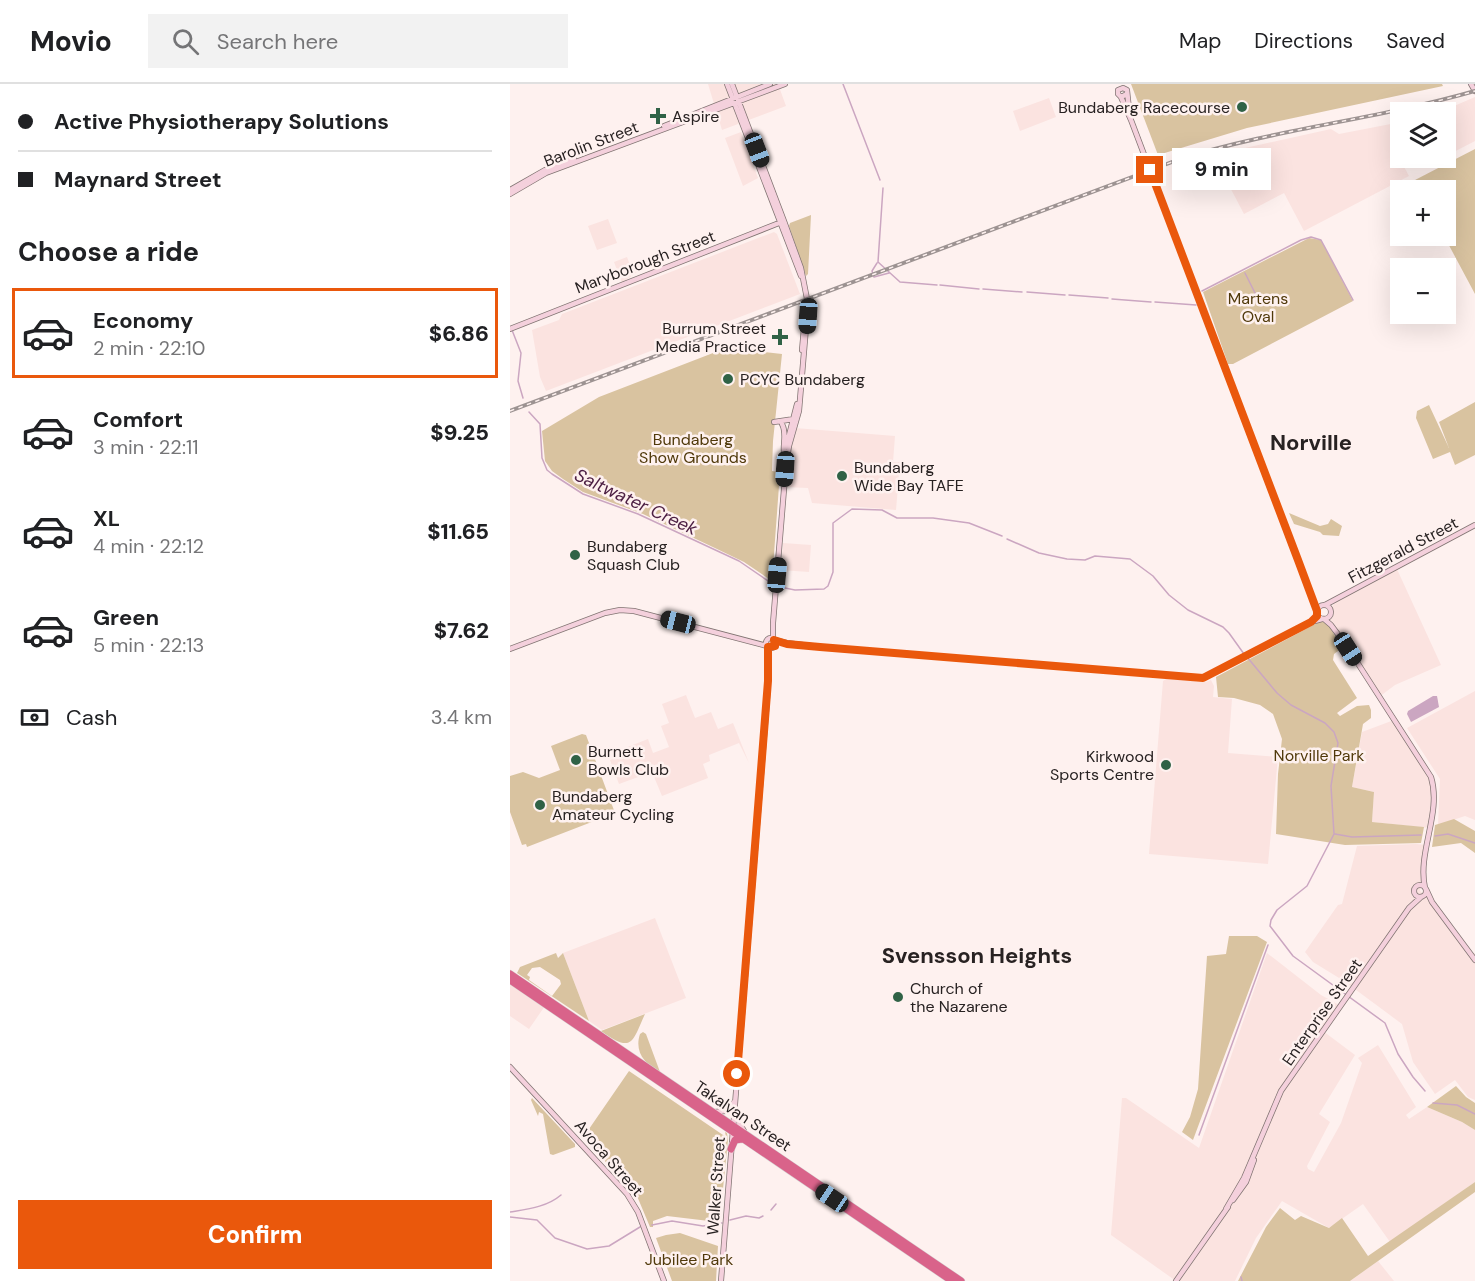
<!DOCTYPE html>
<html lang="en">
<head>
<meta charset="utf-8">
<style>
	body { margin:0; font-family:"DM Sans",sans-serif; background:#f2f2f2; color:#202124; height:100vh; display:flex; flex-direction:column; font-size:22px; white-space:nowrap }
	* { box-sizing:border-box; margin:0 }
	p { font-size:20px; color:#757577 }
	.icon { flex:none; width:33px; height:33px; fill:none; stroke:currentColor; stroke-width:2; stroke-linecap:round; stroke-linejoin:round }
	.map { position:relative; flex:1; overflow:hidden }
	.details { display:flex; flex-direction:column; background:#fff; width:510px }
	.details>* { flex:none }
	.hud { display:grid; align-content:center; height:132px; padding:0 18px; background:#fff }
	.buttons { position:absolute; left:880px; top:18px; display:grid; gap:12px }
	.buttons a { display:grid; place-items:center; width:66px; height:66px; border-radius:0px; background:#fff; box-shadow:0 6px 24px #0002; font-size:30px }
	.end { position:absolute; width:27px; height:27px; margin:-14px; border:8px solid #ea580c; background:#fff; box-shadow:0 0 0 3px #fff }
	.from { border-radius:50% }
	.bubble { position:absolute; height:42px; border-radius:0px; background:#fff; box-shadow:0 6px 24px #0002; font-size:20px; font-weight:800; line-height:42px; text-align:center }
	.car { position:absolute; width:18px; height:36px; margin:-18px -9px; border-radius:8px; box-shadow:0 0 4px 2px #0007; background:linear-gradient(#222 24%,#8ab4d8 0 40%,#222 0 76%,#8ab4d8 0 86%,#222 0) }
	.hud b { display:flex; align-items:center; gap:21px; height:57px; font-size:22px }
	.hud b+b { border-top:2px solid #e0e0e0 }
	.hud i { width:15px; height:15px; background:#202124 }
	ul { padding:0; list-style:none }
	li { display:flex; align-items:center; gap:18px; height:90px; margin:0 12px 9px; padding:0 6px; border:3px solid transparent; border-radius:0px }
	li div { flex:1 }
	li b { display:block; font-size:22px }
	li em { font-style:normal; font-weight:800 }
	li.active { border-color:#ea580c }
	li>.icon { width:54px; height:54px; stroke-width:1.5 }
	h2 { padding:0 18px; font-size:27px; line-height:72px }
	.pay { display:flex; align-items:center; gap:15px; height:66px; padding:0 18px; font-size:22px }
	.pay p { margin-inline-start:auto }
	.action { display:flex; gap:12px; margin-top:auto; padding:12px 18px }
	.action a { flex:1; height:69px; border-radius:0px; background:#ea580c; color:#fff; font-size:24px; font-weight:800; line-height:69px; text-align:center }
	header { display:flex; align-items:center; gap:36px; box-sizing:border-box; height:84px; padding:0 30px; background:#fff; border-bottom:2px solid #e0e0e0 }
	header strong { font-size:28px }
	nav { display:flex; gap:33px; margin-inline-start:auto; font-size:21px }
	.search { width:420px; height:54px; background:#f2f2f2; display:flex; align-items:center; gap:15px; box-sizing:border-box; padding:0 21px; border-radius:0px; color:#757577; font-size:22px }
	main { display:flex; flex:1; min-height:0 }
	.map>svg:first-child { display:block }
</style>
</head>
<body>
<header>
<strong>Movio</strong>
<div class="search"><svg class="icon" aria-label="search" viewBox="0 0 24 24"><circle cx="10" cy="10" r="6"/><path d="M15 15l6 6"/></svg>Search here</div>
<nav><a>Map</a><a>Directions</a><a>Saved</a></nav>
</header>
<main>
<section class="details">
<div class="hud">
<b><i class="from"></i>Active Physiotherapy Solutions</b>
<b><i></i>Maynard Street</b>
</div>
<h2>Choose a ride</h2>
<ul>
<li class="active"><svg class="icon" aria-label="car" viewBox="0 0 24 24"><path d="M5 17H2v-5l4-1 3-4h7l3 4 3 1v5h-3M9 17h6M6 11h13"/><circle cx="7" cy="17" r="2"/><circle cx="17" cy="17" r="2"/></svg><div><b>Economy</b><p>2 min · 22:10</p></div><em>$6.86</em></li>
<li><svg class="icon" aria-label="car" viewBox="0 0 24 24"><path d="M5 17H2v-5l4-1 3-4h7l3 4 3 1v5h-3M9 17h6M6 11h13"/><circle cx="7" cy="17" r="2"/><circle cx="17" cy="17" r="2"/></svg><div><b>Comfort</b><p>3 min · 22:11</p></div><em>$9.25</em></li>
<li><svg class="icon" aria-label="car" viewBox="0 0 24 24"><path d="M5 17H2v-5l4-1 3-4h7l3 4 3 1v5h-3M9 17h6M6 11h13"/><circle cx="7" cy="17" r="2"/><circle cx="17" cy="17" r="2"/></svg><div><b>XL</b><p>4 min · 22:12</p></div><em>$11.65</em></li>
<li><svg class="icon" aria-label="car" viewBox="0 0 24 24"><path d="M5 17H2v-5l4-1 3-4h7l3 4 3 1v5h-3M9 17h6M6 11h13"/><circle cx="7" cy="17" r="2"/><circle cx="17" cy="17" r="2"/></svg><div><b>Green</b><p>5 min · 22:13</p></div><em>$7.62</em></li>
</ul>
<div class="pay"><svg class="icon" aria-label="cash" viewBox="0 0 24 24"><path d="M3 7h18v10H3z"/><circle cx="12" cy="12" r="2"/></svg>Cash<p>3.4 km</p></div>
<div class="action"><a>Confirm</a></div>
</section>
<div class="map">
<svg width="965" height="1197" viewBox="0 0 965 1197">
	<rect width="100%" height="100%" fill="#fef1ef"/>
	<!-- built -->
	<path fill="#fbe3e0" d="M198 0H268L276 22 212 46Z
		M965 13V57L936 72V28H930Z
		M539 14 546 33 510 47 503 27Z
		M891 38V74H893L890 75 899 92 794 147 774 109 734 130 703 71 821 45 829 50Z
		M231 48 248 94 233 102 215 54Z
		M98 135 107 159 87 166 78 142Z
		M264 148 267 150 290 210 36 307 30 293 22 246 49 236 52 230Z
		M117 173 120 181 133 176 136 185 127 188 112 199 104 178Z
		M285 344 385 352 383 378H390L386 426 302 419 298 404 274 403 276 381Z
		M273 459 301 461 299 488 271 486Z
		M886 483 931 581 885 601 869 613 821 539 819 528 826 516Z
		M656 595 696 598 701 596 704 602 703 613 722 615 718 669 768 673 758 780 639 770 653 597Z
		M965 607V736L955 732 928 741 930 695 897 644Z
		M176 611 185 634 201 628 208 645 223 639 239 679 229 659 199 671 200 677 193 680 198 694 152 712 142 688 109 700 100 676 117 670 115 664 138 655 143 669 159 663 151 642 159 639 152 620Z
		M884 636 918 687 924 705 920 744 862 738 864 708 842 703 852 648Z
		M906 760 917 761 910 807 922 818 962 871 965 869V1016L958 1013 945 996 925 1010 903 978 892 940 834 897 803 878 795 868 828 821 832 820 847 762Z
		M145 834 176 914 92 946 79 937 53 869Z
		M757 869 811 911 831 922 813 947 845 971 809 1030 820 1038 797 1082 798 1085 804 1088 831 1039 852 979 848 974 868 961 906 1023 896 1031 899 1035 917 1023 952 1038 965 1046V1098L880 1158 853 1120 819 1144 772 1117 746 1154 725 1197H666L601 1151 612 1014H616L689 1064Z
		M0 893 37 919 19 945 0 932Z
		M868 1177 884 1197H840Z"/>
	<!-- green -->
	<path fill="#d9c3a0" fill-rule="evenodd" d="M621 0H932L933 2 737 44 648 71Z
		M965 65V210L934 152H936V106H910L905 96Z
		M301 131 298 190 296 192 279 142 280 139Z
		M799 154 811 156 843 217 723 280H718L693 208Z
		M216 264 272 270 263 357 262 387 270 388 262 497 234 478 207 465 133 430 73 408 53 395 42 387 35 377 32 347 89 313Z
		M965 318V371L945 381 940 368 923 375 906 334 907 327 919 321 939 364 929 338Z
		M779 429 810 442 818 440 821 435 832 442 829 452 813 451 810 448 784 440Z
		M811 537 818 540 832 564 824 570 823 576 847 614 827 629 830 632 847 622 859 621 861 626V634L853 640 842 703 864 708 862 738 914 743 911 759 835 761 766 750 768 690 772 655 763 630 750 621 724 614 708 613 706 593Z
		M72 650 76 651 105 729 17 763 16 760 12 761 0 728V692L13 688 29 694 50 686 41 662Z
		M944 735 965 747V769L951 759 922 763 925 741Z
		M719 852H747L757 858 683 1056 672 1048 680 1033 688 1005 697 872 716 870Z
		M46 869 48 874 53 869 79 937 7 889 10 883ZM30 883 50 896 51 900 42 912 19 896 20 893 17 891 22 884Z
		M135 930C122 958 123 970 91 947Z
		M133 948 136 950 150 988C135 980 124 968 130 950Z
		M119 987 216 1053 215 1048 217 1049 218 1056 210 1134 199 1137 157 1132 143 1137V1143H140L127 1112 82 1063 89 1056 79 1045Z
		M946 1002 956 1013 965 1019V1046L952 1038 917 1023Z
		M22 1014 65 1060V1063L43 1071 40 1070 33 1030 29 1028 28 1032 21 1016Z
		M965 1098V1108L840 1197H728L756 1143 770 1124 785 1136 791 1132 819 1144 832 1134 858 1172Z
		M170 1149 208 1162 206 1197H162L146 1154 156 1151Z"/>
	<!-- water -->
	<path fill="#cba6c1" d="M923 612H927L929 623 901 638 897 630 898 627Z"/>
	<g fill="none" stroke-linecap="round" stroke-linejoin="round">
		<!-- stream -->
		<path stroke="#cba6c1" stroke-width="1.5" d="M333 0 370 96
			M373 104 368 178 390 198 427 201
			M367 179 362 187 364 193 379 189
			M735 189 750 219
			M430 201 469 205
			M473 205 512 208
			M692 207 791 156 801 153 811 156 843 216
			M517 208 555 211
			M559 211 598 214
			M602 215 641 218
			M645 218 686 221
			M2 246 11 269 8 297 13 314
			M19 328 30 340 32 374 37 386 42 390 73 410 128 430 229 477 261 499
			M497 455 529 469 557 475 575 476 585 472 620 475 643 492 659 511 678 526 713 543 719 549 734 570
			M270 503 285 506 314 505 318 502 323 488V439L342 425 372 426 387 434H423L459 439 492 452
			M737 573 767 609 781 621 815 639 824 648 828 659 821 702 824 750 797 802 767 826 761 836 760 842 783 872 875 939 888 970 903 993 915 1007
			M825 750 842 753 911 751
			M925 752 938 750 965 759
			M923 1019 947 1021 965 1030
			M689 1051 758 861
			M261 1126 266 1120
			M0 1128C18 1125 37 1123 51 1111
			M0 1133 27 1136 45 1154 77 1165 99 1162 130 1143
			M220 1136 236 1132 249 1134 253 1132
			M142 1141 162 1137 193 1142 212 1139
			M731 1193 732 1197"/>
		<defs>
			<path id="secondary" d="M217 0 291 192
				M222 0 274 137 291 184 298 220 289 327 279 362 276 381 263 539V555
				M961 0 965 7
				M617 10 611 13 608 10V6L613 4 617 6 619 25
				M611 13 621 36 807 527
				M154 42 260 0
				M0 106 35 86 64 75
				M0 110 36 89 275 0
				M0 245 269 139
				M292 266 295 233
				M264 338 284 335
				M272 340C278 351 271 363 275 375
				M276 363 287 320
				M815 521 965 441
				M807 528a7 7 0 1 1 14 0a7 7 0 1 1-14 0Z
				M814 535 821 541 836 561 921 693C932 729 907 768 915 804
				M256 559a5 5 0 1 1 10 0a5 5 0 1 1-10 0Z
				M264 556 277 559 310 563 693 594 801 538 812 535
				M0 565 95 529 110 526 124 527 257 562
				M904 807a6 6 0 1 1 12 0a6 6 0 1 1-12 0Z
				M916 805 922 818 965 876
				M0 983 117 1110 128 1128 154 1197
				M225 1027 227 1035 234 1047
				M204 1028 216 1027 224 1018
				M723 1116 736 1098 744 1076
				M716 1125 734 1094 771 1007 899 824 911 813
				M211 1197 257 616 259 579 258 563
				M666 1197 718 1123"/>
			<path id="highway" d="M0 890 451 1197
				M0 896 442 1197
				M221 1065 225 1056 232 1055"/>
		</defs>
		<!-- secondary casing -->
		<use href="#secondary" stroke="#817472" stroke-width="6"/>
		<!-- highway casing -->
		<use href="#highway" stroke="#d4d3d3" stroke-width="8"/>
		<!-- secondary -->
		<use href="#secondary" stroke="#f4d0dc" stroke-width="4.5"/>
		<!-- highway -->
		<use href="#highway" stroke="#d9638a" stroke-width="7"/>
		<defs>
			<path id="rail" d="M0 327 670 75C766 45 868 35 965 7"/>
		</defs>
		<!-- rail casing -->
		<use href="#rail" stroke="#9d9392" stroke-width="4"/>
		<!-- rail -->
		<use href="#rail" stroke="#fef1ef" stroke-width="1.5" stroke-dasharray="4.5" stroke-linecap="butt"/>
	</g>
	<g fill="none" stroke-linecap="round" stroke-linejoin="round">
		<!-- route -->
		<path stroke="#ea580c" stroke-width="8" d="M227 990 258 597V563L265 562 264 556 277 560 310 563 693 594 801 538 807 532V527L788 476 640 86"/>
	</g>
	<!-- markers -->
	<g fill="#306246" stroke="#fef1ef" stroke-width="2">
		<circle cx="732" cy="23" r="6"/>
		<path d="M145 23h6v6h6v6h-6v6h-6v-6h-6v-6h6z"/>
		<path d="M267 244h6v6h6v6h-6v6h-6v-6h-6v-6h6z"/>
		<circle cx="218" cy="295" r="6"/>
		<circle cx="332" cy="392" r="6"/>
		<circle cx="65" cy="471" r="6"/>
		<circle cx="66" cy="676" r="6"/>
		<circle cx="656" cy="681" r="6"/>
		<circle cx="30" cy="721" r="6"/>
		<circle cx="388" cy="913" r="6"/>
	</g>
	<g text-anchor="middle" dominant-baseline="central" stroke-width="5" stroke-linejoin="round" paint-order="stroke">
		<!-- poi labels -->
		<g font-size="16" fill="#282222" stroke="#fef1ef" text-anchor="start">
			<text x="720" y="23" text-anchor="end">Bundaberg Racecourse</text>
			<text x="162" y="32">Aspire</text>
			<text x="256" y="244" text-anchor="end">Burrum Street<tspan x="256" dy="18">Media Practice</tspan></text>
			<text x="230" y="295">PCYC Bundaberg</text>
			<text x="344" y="383">Bundaberg<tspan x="344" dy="18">Wide Bay TAFE</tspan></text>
			<text x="77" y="462">Bundaberg<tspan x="77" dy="18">Squash Club</tspan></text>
			<text x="78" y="667">Burnett<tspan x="78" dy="18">Bowls Club</tspan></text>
			<text x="644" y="672" text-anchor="end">Kirkwood<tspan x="644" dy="18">Sports Centre</tspan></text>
			<text x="42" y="712">Bundaberg<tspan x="42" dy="18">Amateur Cycling</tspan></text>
			<text x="400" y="904">Church of<tspan x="400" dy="18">the Nazarene</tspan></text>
		</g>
		<!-- street labels -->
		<g font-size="16" fill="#282222" stroke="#fef1ef">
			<text transform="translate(81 60) rotate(-21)">Barolin Street</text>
			<text transform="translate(135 178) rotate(-21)">Maryborough Street</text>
			<text transform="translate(893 466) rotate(-28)">Fitzgerald Street</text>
			<text transform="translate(812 928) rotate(-55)">Enterprise Street</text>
			<text transform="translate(233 1032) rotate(34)">Takalvan Street</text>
			<text transform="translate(99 1074) rotate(49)">Avoca Street</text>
			<text transform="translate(206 1102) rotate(-86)">Walker Street</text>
		</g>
		<!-- park labels -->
		<g font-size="16" fill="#50390a" stroke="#fef1ef">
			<text x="748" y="214">Martens<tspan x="748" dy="18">Oval</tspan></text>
			<text x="183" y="355">Bundaberg<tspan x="183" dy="18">Show Grounds</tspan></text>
			<text x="809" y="671">Norville Park</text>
			<text x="179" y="1175">Jubilee Park</text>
		</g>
		<!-- water labels -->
		<g font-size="18" font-style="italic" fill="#4d2044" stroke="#fef1ef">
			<text transform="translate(126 418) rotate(25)">Saltwater Creek</text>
		</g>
		<!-- district labels -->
		<g font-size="22" font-weight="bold" fill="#282222" stroke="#fef1ef">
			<text x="801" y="358">Norville</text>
			<text x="467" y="871">Svensson Heights</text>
		</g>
	</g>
</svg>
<div class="buttons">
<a><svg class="icon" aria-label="layers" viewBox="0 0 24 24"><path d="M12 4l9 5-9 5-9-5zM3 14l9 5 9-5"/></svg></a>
<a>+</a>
<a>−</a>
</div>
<i class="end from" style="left:227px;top:990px"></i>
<i class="end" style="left:640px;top:86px"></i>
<div class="bubble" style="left:662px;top:64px;width:99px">9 min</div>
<i class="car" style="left:247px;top:66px;rotate:159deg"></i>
<i class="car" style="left:298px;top:232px;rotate:184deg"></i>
<i class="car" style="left:275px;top:385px;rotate:184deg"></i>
<i class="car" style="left:267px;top:491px;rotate:5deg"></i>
<i class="car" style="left:168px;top:538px;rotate:284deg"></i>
<i class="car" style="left:838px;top:565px;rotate:147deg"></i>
<i class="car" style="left:322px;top:1114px;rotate:304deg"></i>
</div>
</main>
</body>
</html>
